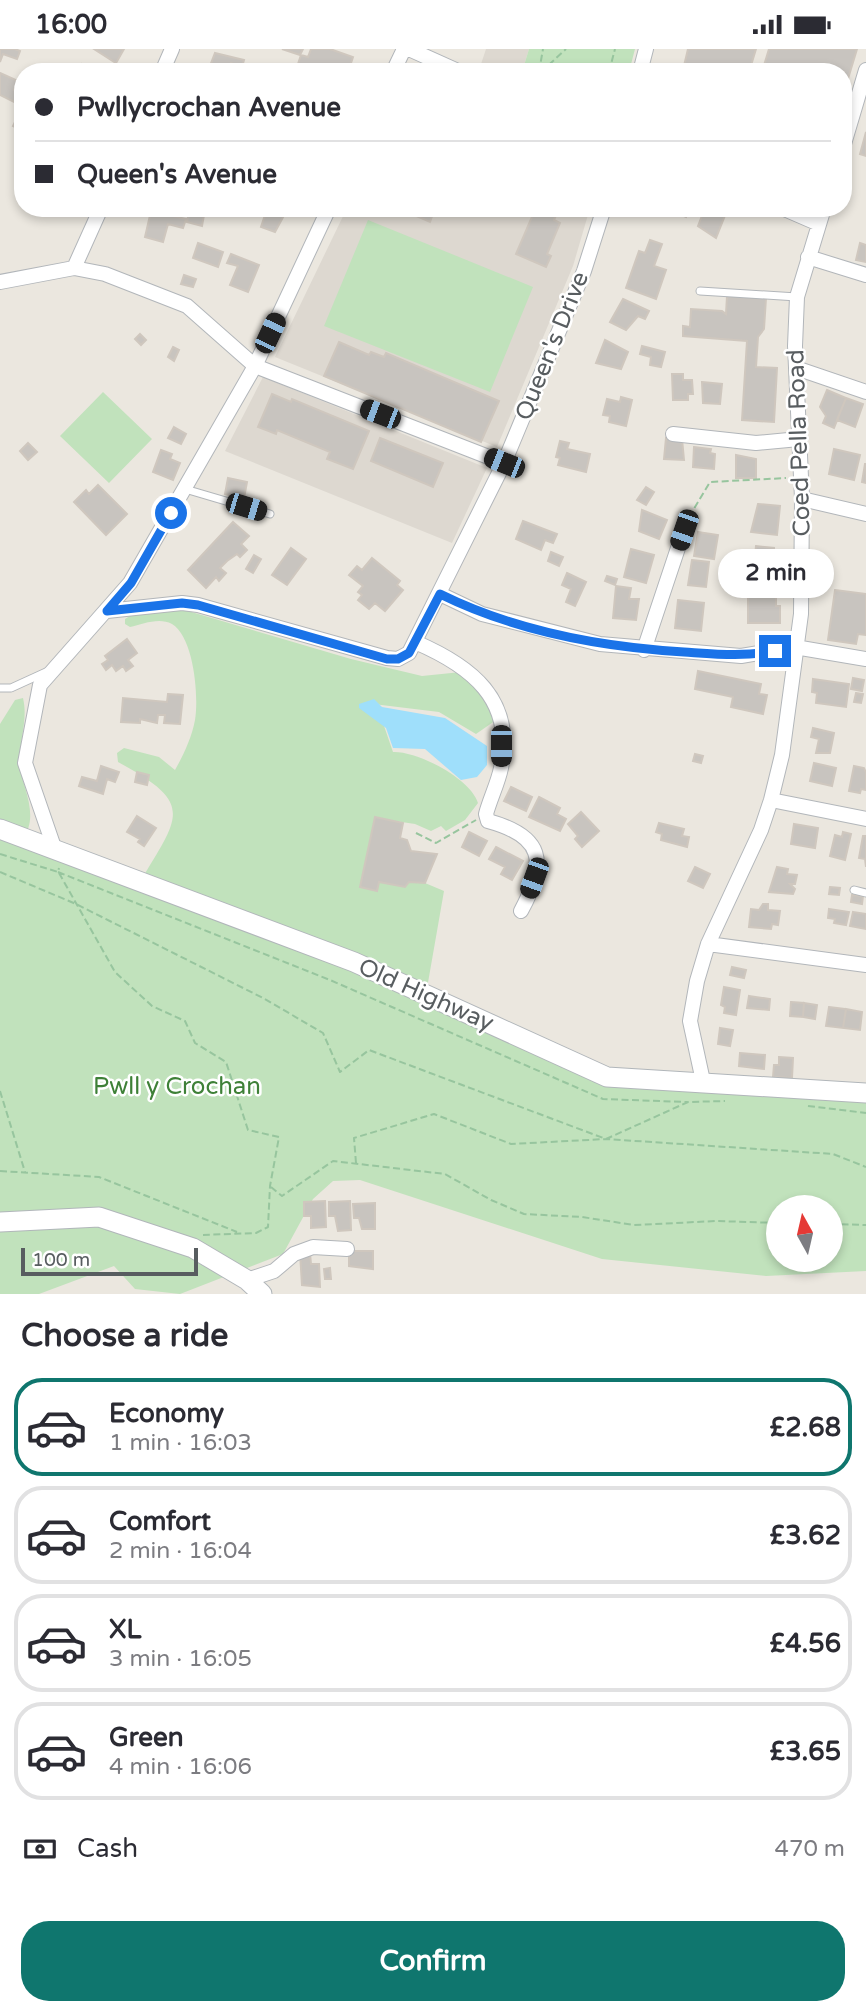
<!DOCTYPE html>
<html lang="en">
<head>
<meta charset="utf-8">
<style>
	body { margin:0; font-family:"Varela Round",sans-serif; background:#f7f7f7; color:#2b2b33; height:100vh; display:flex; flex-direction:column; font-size:26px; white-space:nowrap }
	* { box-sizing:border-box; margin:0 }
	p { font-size:23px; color:#7c7c81 }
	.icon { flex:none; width:38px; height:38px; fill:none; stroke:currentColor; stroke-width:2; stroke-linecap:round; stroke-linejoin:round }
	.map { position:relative; height:1245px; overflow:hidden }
	.drawer { display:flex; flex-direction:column; background:#fff; flex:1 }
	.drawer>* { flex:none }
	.guide { position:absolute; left:14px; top:14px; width:838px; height:154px; border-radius:28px; box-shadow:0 4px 10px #0003; display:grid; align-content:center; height:154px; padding:0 21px; background:#fff }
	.needle { width:46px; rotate:352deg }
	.tools { position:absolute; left:766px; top:1146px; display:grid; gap:14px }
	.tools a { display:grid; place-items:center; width:77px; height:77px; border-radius:50%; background:#fff; box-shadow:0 4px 10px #0003; font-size:35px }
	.scale { position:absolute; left:21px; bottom:18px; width:177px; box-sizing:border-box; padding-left:7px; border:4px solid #585d60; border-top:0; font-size:19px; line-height:24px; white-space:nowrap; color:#585d60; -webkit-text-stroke:5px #fff; paint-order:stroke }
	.end { position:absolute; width:32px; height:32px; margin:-16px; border:9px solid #1a73e8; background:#fff; box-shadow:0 0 0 4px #fff }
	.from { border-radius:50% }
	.bubble { position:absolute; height:49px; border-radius:24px; background:#fff; box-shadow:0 4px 10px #0003; font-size:23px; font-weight:800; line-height:49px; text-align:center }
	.car { position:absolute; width:21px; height:42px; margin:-21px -10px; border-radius:9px; box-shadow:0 0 5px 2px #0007; background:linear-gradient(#222 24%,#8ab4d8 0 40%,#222 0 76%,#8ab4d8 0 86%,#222 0) }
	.guide b { display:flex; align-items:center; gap:24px; height:66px; font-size:26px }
	.guide b+b { border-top:2px solid #e1e1e2 }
	.guide i { width:18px; height:18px; background:#2b2b33 }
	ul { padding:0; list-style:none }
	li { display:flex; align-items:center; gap:21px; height:98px; margin:0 14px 10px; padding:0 7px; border:4px solid #e1e1e2; border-radius:28px }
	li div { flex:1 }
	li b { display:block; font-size:26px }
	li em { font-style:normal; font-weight:800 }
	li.current { border-color:#0f766e }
	li>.icon { width:63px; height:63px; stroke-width:1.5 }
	h2 { padding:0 21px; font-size:32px; line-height:84px }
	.pay { display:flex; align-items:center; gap:18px; height:77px; padding:0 21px; font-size:26px }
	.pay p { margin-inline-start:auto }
	.cta { display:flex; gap:14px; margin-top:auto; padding:14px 21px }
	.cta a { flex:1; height:80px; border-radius:28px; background:#0f766e; color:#fff; font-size:28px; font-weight:800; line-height:80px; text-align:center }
	.status { display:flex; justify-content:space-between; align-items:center; height:49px; padding:0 35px; background:#fff; direction:ltr }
	.status svg { height:19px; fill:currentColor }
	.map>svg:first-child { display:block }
</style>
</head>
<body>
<div class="status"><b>16:00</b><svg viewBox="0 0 49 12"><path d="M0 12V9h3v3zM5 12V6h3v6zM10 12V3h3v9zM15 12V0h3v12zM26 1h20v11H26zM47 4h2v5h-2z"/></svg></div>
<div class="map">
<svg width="866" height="1245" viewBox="0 0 866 1245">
	<rect width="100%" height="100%" fill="#ebe7df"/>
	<!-- education -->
	<path fill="#ddd8d0" d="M486 0H529L522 23H490L480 18Z
		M347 159H590L573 217 497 398 275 308Z
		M263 328 487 419 452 494 225 402Z"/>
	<!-- green -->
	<path fill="#c1e2bc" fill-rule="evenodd" d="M529 0H635L629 23H522Z
		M368 171 533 238 490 343 324 277Z
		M103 343 152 390 109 434 60 387Z
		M166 561 188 562 351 610 422 627 471 622 499 669 476 685 439 663 365 654 383 674 393 703C418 702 471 730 478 754L465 771 446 782 441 777 431 782 415 775 375 769 360 838 377 842 379 833 405 838 409 833 425 834 444 842 426 945 607 1028 866 1044V1222L766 1227 602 1210 360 1131 333 1132 313 1150 283 1205 180 1245 135 1240 114 1217 39 1245H0V780L140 833C179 767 196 755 118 713L117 704 124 699 159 708 175 721C183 707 192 688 195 671 199 648 194 588 172 575 159 568 143 575 130 578L125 575V570L133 565ZM779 1158H831V1211H779Z
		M23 649C28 670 20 689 20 710 20 734 36 757 28 780L0 774V675L15 651Z"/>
	<!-- water -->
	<path fill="#9fdffb" d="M374 650 382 658 445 669 487 697V716L477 728 461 731 425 700 393 699 386 679 359 659V655Z"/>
	<!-- building -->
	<path fill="#c8c4bf" stroke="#cfc7be" stroke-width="2" d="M0 0H15L20 2 17 10 3 5 0 13Z
		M94 0H124L116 14Z
		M282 0H303L300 6Z
		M311 0H330L353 8 348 23H303L304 20 297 18 301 6 308 8Z
		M688 0H756L749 23 683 21Z
		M769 0H857L844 43V23H762Z
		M215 4 244 11 242 18 231 14 228 23H214L216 19 210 17Z
		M82 15 103 23H79Z
		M0 24 18 32 14 41 19 43 14 53 0 46Z
		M20 63 23 64 21 81 13 77Z
		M866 83V107L860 105Z
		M263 159H288L275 183 261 178 267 160Z
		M398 159H441L439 164 434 162 430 173Z
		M541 159H559L554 171 560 174 547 205 551 207 546 218 516 205 534 163 539 165Z
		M666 159H690L686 168Z
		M705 159 726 164 716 189 698 177Z
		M151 162 186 170 183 179 168 175 163 193 145 188Z
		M189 163 204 166 202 177 187 173Z
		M650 191 662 195 654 217 666 221 656 250 626 239 639 202 645 204Z
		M198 194 223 203 218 218 193 209Z
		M860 194 866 196V213L856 211Z
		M231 205 259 216 248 243 230 236 238 217 227 214Z
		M184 226 196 230 193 238 181 235Z
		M727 247 766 249 764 280 758 288 756 318 777 319 774 373 742 371 747 292 683 287V277L690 278 691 260 722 262 726 265Z
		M623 250 649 262 645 270 638 267 626 281 610 273Z
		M140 285 146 291 141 296 135 290Z
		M605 291 628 303 621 320 596 314Z
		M339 293 369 306 371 303 384 308 386 304 499 352 481 393 324 327Z
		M642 297 665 303 661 318 650 316 651 308 640 305Z
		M173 298 179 301 174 312 168 308Z
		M672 325H683V331H692L693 345H688V351H673Z
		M702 333 722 335 720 355 703 354Z
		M827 341 846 349 834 379 823 374 826 367 820 358Z
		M272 345 291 353 292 350 369 382 353 420 327 410 330 403 277 381 276 385 258 378Z
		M621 348 632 351 626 377 609 373 610 367 603 366 607 350 620 353Z
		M846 349 863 355 855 378 837 371Z
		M174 378 186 385 181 395 168 389Z
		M380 389 443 414 433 438 371 412Z
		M666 389 682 390 684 411 664 410Z
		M560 392 569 394 567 400 590 405 586 423 558 416 560 409 556 408Z
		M28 394 37 403 28 411 20 402Z
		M694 398 711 400 710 404 715 405 714 420 693 418Z
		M834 400 860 406 854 431 829 425Z
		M161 401 172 405 170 410 180 414 173 431 153 423Z
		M736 406 756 410V429H736Z
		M865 415H866V434L862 433Z
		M228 429 247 433 244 449 225 445Z
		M98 436 127 465 106 486 74 453 86 441 89 445Z
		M646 438 654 443 646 456 637 451Z
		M758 455 780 457 777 486 751 483Z
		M642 461 667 471 659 490 639 482Z
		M523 472 557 485 553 494 545 491 541 501 516 490Z
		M233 473 249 487 241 495 247 501 240 508 237 505 227 512 220 519 226 524 219 532 216 528 206 539 188 521Z
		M698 483 718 486 714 510 694 507Z
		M756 497 774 499V506H779L778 518 754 516Z
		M291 499 306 510 287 536 272 526Z
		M631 500 654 506 646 534 624 528Z
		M551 503 563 508 559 517 548 512Z
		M254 506 261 510 253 524 246 520Z
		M372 509 400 532 397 536 403 541 385 562 375 554 369 560 358 551 362 546 358 543 363 537 349 526 357 517 362 521Z
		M692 511 709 513 706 538 688 536Z
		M567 524 586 533 575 557 566 553 571 540 562 536Z
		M607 527 617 530 615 536 605 532Z
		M616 537 631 539 629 550H639L636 571 613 569Z
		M835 541 866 545V586L858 585 856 595 828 591Z
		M748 543 776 544V557H780V574H748Z
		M678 551 704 554 701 582 675 579Z
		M127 590 137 604 128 611 133 617 126 622 123 617 116 622 112 616 106 621 102 615 108 611 105 607Z
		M698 622 761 635 759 645 767 646 763 665 731 658 733 648 695 640Z
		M853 629 864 631 862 642 851 640Z
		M813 630 849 635 846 658 816 654 817 644 812 643Z
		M856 644 863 645 861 654 854 653Z
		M168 645 183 646 180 675 164 674 165 666H158L157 674 140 670V674L121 673 123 649 167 653Z
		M813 679 834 684 830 704H816L819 690 811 688Z
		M695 705 703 707 701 714 693 712Z
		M814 714 836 719 832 737 810 732Z
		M101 717 119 723 115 733 107 730 103 745 79 737 82 728 97 732Z
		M854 717 864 719 866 724V741L861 740 860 744 849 742Z
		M137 723 149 726 147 736 135 733Z
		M511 738 532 748 526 762 504 752Z
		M539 748 560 759 557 765 566 770 560 782 529 768Z
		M581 763 599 782 582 798 575 790 578 787 568 775Z
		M137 767 156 779 144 797 138 793 140 790 127 783Z
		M375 768 403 774 400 789 407 791 411 802 437 805 425 834 409 833 405 838 379 833 377 842 360 838Z
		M659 774 684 780 682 787 689 788 687 798 661 791 662 785 656 783Z
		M794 775 818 779 815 799 791 795Z
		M469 783 487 792 479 807 462 798Z
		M843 783 851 785 845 811 830 807 835 786 842 788Z
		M863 787H866V818L865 810 859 809Z
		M496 798 523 812 512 831 501 825 505 818 489 810Z
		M695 818 710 825 703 839 688 832Z
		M777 818 788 820 787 825 797 826 795 835H790L795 840 793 845 769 843Z
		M830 838 840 839 839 846 829 845Z
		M852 846 863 847 862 855 851 853Z
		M763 855H768V861L780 862 778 876 772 875 771 880 749 878 751 860 759 861Z
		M829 860 849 863 846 876 834 874 835 870 828 869Z
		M853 863 866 865V880L850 877Z
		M732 918 746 921 744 929 730 926Z
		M724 938 740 941 736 966 724 964 725 958 721 956Z
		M749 947 770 950 769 961 747 959Z
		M791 953 804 954 803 968 790 967Z
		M804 954 817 956 815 970 803 968Z
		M829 958 846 960 843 979 826 977Z
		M846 960 862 963 860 981 843 979Z
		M720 979 733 981 730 997 718 995Z
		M740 1004 765 1006 764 1020 739 1017Z
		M779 1008 793 1009 792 1029 773 1028 774 1016H779Z
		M325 1152 326 1178 311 1179V1167H304V1153Z
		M350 1152 351 1181 338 1182 335 1167H329V1153Z
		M375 1154V1180H362L359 1169H354L353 1155Z
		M349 1202H373V1220L349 1217Z
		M300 1204H310L311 1215H319L320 1238 302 1236Z
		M330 1219 331 1230H325L324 1220Z"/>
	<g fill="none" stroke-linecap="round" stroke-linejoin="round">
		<defs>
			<path id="lane" d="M249 23 250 20 257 23
				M700 242 797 248
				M185 440 270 465
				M0 639H11L46 623
				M854 841 866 844"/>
			<path id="street" d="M409 0 460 23
				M162 23 172 0
				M393 23 404 0
				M640 23 646 0
				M844 95 866 21
				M782 159 819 175
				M808 208 866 226
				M74 219 101 159
				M0 233 74 219 105 225 187 257 255 317 504 414
				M796 319 866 343
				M673 385 756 394 799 390
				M802 450 866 465
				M440 545 482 565 600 595 741 607 795 598 866 610
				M107 562 182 554 198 556 387 609 398 610 409 604 504 414 584 222 604 159
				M415 593C471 617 515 650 501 719 498 734 490 750 486 765L488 772C543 787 548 812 521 862
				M644 601 684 481
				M771 751 866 770
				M55 801 25 714 40 636 130 534 255 317 329 159
				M708 895 866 916
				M703 1032 690 972 697 932 708 895 761 781 771 751 782 706 801 565 802 450 795 297 797 248 824 159
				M247 1231 274 1222 294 1205 313 1198 347 1200"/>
			<path id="secondary" d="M0 780 354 913 607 1028 866 1044
				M0 1173 99 1168 193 1199 247 1231 262 1245"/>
		</defs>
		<!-- lane casing -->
		<use href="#lane" stroke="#b2b6ba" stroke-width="9"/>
		<!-- street casing -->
		<use href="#street" stroke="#b2b6ba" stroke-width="16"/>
		<!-- secondary casing -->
		<use href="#secondary" stroke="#b1b6ba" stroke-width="21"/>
		<!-- path -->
		<path stroke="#97c59e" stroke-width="2" stroke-dasharray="7 3.5" stroke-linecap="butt" d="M539 23 543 0
			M541 23 566 0
			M609 23 615 0
			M689 468 710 433 786 429
			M416 784 436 794 476 771
			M0 805 58 823 59 819
			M0 823 76 855 263 949 323 984 340 1023 369 1001 606 1090 688 1053 725 1052
			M58 823 330 931 603 1050 687 1053
			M59 824 115 923 152 957 185 972 195 994 226 1013 248 1081 279 1088 270 1137 268 1178 256 1184 203 1186
			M0 1042 25 1123
			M808 1057 866 1064
			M356 1114 354 1089 434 1065 511 1095 606 1090 833 1105 866 1118
			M0 1122 99 1128 237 1183
			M271 1138 282 1147 333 1112 445 1125 491 1151 524 1165 582 1168 634 1176 717 1172 779 1174
			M831 1175 866 1176"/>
		<!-- lane -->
		<use href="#lane" stroke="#fff" stroke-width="7"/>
		<!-- street -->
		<use href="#street" stroke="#fff" stroke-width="14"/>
		<!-- secondary -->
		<use href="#secondary" stroke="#fff" stroke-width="19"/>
	</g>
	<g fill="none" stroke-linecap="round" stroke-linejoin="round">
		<!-- route -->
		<path stroke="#1a73e8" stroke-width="9" d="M171 464 131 534 107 562 182 554 198 556 387 610H398L409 604 440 545C515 582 600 598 684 603 715 605 744 608 775 602"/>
	</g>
	<g text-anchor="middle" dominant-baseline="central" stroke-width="5" stroke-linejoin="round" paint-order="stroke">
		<!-- street labels -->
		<g font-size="24" fill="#585d60" stroke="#fff">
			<text transform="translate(552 297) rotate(-68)">Queen's Drive</text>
			<text transform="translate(799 394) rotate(-92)">Coed Pella Road</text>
			<text transform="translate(426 946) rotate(24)">Old Highway</text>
		</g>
		<!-- park labels -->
		<g font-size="24" fill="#3e8037" stroke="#fff">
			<text x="177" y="1037">Pwll y Crochan</text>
		</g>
	</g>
</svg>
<div class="tools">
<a><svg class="needle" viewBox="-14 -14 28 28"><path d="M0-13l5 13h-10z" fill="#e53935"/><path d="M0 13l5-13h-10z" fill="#7c7c81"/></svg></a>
</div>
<div class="scale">100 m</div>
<i class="end from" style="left:171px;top:464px"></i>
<i class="end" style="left:775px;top:602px"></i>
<div class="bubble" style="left:718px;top:500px;width:116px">2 min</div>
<i class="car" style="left:270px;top:284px;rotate:25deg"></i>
<i class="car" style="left:380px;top:365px;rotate:291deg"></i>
<i class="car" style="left:504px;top:414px;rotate:292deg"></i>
<i class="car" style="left:246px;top:458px;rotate:107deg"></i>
<i class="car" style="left:684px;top:481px;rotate:199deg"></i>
<i class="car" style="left:501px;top:697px;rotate:180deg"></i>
<i class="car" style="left:534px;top:829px;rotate:200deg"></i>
<div class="guide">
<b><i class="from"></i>Pwllycrochan Avenue</b>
<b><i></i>Queen's Avenue</b>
</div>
</div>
<section class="drawer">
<h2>Choose a ride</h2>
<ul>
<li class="current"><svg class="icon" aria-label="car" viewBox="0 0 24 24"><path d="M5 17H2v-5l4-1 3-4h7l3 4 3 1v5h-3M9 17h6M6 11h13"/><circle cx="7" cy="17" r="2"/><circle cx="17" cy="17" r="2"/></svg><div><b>Economy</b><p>1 min · 16:03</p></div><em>£2.68</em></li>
<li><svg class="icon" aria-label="car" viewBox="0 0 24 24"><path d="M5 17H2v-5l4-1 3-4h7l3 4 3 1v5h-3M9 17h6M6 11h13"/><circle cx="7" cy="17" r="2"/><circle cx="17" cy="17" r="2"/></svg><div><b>Comfort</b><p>2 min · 16:04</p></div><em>£3.62</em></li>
<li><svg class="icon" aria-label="car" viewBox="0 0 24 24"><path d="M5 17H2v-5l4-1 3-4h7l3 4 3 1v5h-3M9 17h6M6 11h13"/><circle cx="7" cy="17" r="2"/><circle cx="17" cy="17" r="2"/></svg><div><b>XL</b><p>3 min · 16:05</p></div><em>£4.56</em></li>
<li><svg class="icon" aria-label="car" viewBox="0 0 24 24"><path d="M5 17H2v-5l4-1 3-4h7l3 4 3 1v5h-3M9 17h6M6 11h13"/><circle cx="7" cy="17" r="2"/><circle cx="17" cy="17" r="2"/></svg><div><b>Green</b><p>4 min · 16:06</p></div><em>£3.65</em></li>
</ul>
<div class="pay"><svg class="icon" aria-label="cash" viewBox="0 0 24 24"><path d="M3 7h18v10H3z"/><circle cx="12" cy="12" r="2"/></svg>Cash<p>470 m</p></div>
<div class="cta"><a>Confirm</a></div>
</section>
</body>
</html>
